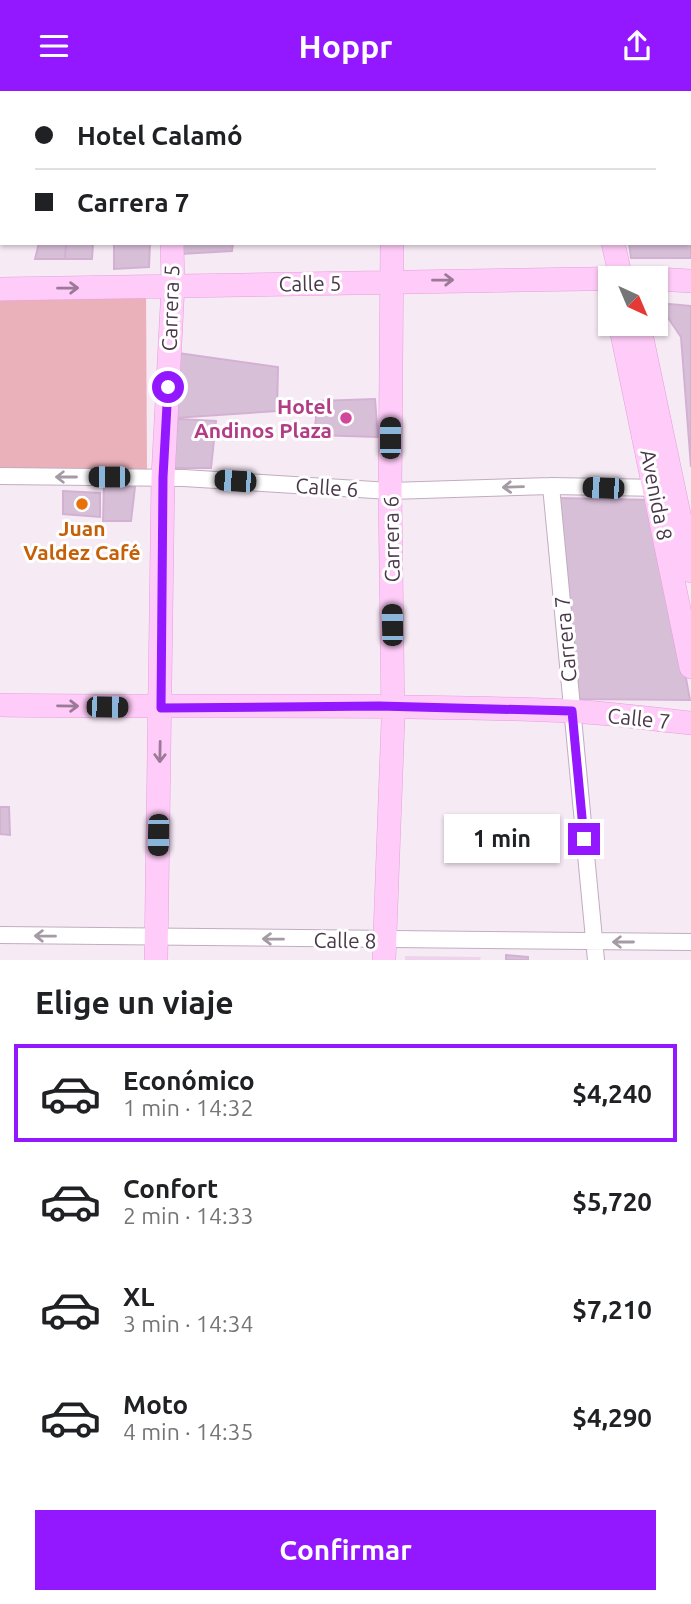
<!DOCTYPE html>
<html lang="es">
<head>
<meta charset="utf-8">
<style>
	body { margin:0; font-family:Ubuntu,sans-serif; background:#f6f6f6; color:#202124; height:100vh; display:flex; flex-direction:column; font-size:26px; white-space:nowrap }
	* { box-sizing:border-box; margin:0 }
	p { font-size:23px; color:#757577 }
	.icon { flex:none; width:38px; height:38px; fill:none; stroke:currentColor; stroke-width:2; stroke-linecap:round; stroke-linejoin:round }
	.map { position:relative; height:869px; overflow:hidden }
	.sheet { display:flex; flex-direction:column; background:#fff; flex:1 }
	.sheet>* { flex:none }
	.banner { position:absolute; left:0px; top:0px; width:691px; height:154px; box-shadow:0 2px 5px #0004; display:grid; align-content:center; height:154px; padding:0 35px; background:#fff }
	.needle { width:46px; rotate:136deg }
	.buttons { position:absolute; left:598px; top:175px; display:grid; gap:14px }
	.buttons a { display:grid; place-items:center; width:70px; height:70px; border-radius:0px; background:#fff; box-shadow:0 2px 5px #0004; font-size:35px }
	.end { position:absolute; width:32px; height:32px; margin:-16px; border:9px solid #9318ff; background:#fff; box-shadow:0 0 0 4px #fff }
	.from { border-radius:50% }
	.bubble { position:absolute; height:49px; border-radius:0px; background:#fff; box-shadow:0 2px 5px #0004; font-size:23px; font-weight:700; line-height:49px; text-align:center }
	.car { position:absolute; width:21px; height:42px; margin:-21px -10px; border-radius:9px; box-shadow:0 0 5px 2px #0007; background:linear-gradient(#222 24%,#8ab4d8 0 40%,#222 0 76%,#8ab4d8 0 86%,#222 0) }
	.banner b { display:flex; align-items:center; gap:24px; height:66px; font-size:26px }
	.banner b+b { border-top:2px solid #e0e0e0 }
	.banner i { width:18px; height:18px; background:#202124 }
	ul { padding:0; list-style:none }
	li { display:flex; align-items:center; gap:21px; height:98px; margin:0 14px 10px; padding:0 21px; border:4px solid transparent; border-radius:0px }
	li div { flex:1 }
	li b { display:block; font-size:26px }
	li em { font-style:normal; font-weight:700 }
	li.on { border-color:#9318ff }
	li>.icon { width:63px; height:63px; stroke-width:1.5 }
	h2 { padding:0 35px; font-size:32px; line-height:84px }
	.action { display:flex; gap:14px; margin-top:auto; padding:14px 35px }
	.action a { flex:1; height:80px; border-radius:0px; background:#9318ff; color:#fff; font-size:28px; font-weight:700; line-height:80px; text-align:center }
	header { display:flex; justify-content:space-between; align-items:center; height:91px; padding:0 35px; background:#9318ff; color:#fff; font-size:32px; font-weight:700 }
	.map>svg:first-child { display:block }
</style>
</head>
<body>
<header><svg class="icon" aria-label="menu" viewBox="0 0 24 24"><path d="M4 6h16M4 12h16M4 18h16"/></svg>Hoppr<svg class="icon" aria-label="share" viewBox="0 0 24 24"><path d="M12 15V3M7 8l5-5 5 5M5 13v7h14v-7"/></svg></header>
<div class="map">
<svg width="691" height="869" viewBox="0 0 691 869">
	<rect width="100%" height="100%" fill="#f6eaf5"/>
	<!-- education -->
	<path fill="#efd3ed" d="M405 865 481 866 480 869H405Z"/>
	<!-- green -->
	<path fill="#ebb1bb" d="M146 197 147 379 0 377V201Z"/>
	<!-- building -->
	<path fill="#d8bfd8" stroke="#d3b1d3" stroke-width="2" d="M35 0H69V2L36 1Z
		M71 0H99V2H74Z
		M691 43V167H631L629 152H690Z
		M39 152H66L65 168H35Z
		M66 152H93L92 168H65Z
		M114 152H150L149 176 114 178Z
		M181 152H233L232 160 181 163Z
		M658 212 691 215V376L681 246Z
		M178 262 278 276 277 320 175 327Z
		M375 308 378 346 314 344 318 310Z
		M178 328 216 330 211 377H172Z
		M104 393 135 396 131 430H103Z
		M63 400 100 402V426L63 423Z
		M557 407 653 409 690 609 577 608Z
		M0 716H9L10 744 0 743Z
		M506 864 528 866V869H506Z"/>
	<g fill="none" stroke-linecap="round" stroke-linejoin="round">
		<defs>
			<path id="street" d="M0 385 184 387 390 400 551 395 662 397
				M551 395 596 869
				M0 844 691 851"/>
			<path id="secondary" d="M169 0V2
				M581 0 582 2
				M396 2V0
				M613 152 621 187
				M656 188 691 190
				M0 198 646 187
				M620 233 691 576
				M639 233 691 480
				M0 614C190 617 380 612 569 620 610 622 651 628 691 632
				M156 869 163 386 173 195 172 152
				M384 869 393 629 390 400 392 152"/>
		</defs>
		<!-- street casing -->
		<use href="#street" stroke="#c2acc1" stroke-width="18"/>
		<!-- secondary casing -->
		<use href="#secondary" stroke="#e4a0dc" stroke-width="24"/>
		<!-- street -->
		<use href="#street" stroke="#fff" stroke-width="16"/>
		<!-- secondary -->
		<use href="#secondary" stroke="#ffcbf8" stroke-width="23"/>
	</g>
	<!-- one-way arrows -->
	<defs><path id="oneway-shaft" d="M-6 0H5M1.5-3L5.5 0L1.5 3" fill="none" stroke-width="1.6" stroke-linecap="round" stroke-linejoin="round" transform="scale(1.75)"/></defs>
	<g stroke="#9b7a98">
		<use href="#oneway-shaft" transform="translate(443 189) rotate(-1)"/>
		<use href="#oneway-shaft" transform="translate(68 197) rotate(-1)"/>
		<use href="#oneway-shaft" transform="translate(68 615) rotate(1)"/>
		<use href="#oneway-shaft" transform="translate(160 661) rotate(91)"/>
	</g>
	<g stroke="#a49ba4">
		<use href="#oneway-shaft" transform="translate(66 386) rotate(-180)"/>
		<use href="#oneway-shaft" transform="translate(513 396) rotate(178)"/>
		<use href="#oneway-shaft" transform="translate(45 845) rotate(-179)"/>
		<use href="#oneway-shaft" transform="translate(273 848) rotate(-179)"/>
		<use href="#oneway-shaft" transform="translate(623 851) rotate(-180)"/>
	</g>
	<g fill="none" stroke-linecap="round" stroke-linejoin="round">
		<!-- route -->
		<path stroke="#9318ff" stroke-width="9" d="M168 296 163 386 161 617 379 615 572 620 584 748"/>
	</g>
	<!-- markers -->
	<circle fill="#d1479c" stroke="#fff" stroke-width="2.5" cx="346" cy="327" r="7"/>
	<circle fill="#e8710a" stroke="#fff" stroke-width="2.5" cx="82" cy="413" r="7"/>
	<g text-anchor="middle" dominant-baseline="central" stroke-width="6" stroke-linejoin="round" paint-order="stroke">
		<!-- street labels -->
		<g font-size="21" fill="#4a374a" stroke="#fff">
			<text transform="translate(310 192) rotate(-1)">Calle 5</text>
			<text transform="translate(170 217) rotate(-88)">Carrera 5</text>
			<text transform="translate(327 396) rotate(4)">Calle 6</text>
			<text transform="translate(657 404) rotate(79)">Avenida 8</text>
			<text transform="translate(391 448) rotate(-91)">Carrera 6</text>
			<text transform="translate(565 548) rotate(-95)">Carrera 7</text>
			<text transform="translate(639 627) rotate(6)">Calle 7</text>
			<text transform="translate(345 849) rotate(1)">Calle 8</text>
		</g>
		<!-- hotel labels -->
		<g font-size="21" font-weight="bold" fill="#b23c85" stroke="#fff" text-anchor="end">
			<text x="332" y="315">Hotel<tspan x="332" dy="24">Andinos Plaza</tspan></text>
		</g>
		<!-- food labels -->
		<g font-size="21" font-weight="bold" fill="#c56008" stroke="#fff">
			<text x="82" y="437">Juan<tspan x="82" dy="24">Valdez Café</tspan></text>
		</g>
	</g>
</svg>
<div class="buttons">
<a><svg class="needle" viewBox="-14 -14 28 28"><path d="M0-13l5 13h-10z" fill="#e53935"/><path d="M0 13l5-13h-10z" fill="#757577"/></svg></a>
</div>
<i class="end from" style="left:168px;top:296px"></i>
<i class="end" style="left:584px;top:748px"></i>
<div class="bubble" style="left:444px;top:723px;width:116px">1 min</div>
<i class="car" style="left:390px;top:347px;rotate:0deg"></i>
<i class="car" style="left:109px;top:386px;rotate:270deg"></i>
<i class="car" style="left:235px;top:390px;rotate:274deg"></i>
<i class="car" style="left:603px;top:397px;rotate:272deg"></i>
<i class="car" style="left:392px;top:534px;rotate:359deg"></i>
<i class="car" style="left:107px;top:616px;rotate:91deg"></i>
<i class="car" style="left:158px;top:744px;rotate:181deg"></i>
<div class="banner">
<b><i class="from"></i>Hotel Calamó</b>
<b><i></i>Carrera 7</b>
</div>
</div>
<section class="sheet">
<h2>Elige un viaje</h2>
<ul>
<li class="on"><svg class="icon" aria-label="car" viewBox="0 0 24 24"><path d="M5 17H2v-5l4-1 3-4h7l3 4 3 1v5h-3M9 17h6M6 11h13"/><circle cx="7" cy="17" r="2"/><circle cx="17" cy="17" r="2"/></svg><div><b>Económico</b><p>1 min · 14:32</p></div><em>$4,240</em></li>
<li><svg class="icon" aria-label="car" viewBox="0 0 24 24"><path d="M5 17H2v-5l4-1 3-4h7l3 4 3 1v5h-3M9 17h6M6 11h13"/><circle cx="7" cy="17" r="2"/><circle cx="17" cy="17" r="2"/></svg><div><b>Confort</b><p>2 min · 14:33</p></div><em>$5,720</em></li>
<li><svg class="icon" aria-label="car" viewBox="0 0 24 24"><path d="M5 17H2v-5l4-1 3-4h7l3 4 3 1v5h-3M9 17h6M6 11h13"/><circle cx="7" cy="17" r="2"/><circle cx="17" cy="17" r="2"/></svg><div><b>XL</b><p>3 min · 14:34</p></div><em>$7,210</em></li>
<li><svg class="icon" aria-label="car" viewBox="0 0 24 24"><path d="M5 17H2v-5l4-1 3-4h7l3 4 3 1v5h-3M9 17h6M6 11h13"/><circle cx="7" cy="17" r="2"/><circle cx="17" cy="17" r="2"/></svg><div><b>Moto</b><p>4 min · 14:35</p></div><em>$4,290</em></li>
</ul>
<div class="action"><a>Confirmar</a></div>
</section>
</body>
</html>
